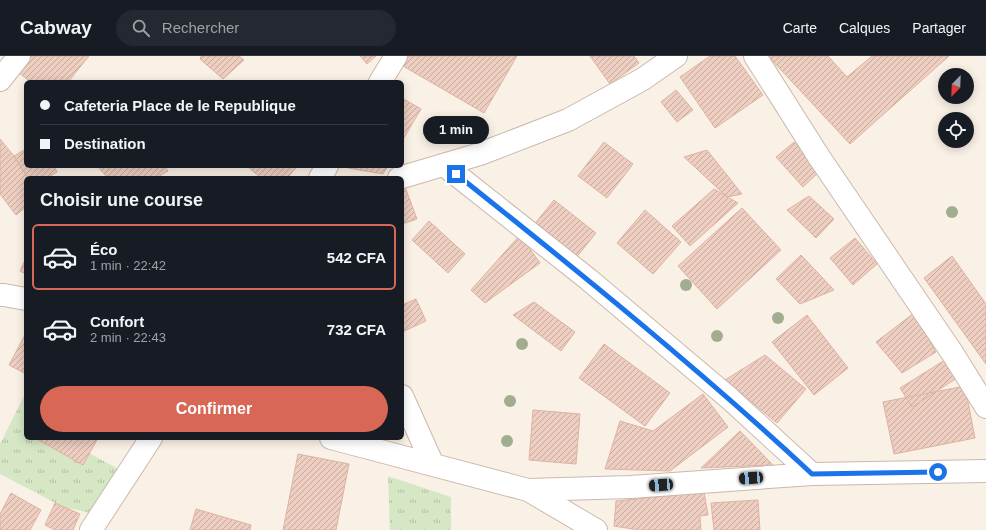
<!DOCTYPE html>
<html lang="fr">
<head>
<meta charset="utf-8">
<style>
	body { margin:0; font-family:Helvetica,sans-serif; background:#242831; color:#f1f3f6; height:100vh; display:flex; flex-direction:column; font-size:15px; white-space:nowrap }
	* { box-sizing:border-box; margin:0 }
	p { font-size:13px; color:#9ea1a6 }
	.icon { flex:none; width:22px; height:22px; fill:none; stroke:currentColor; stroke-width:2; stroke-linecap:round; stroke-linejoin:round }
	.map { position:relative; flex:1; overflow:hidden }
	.details { position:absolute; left:24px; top:120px; width:380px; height:264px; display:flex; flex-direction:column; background:#171b24; border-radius:6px; box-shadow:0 2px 10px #0003 }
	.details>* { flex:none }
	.banner { position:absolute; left:24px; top:24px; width:380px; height:88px; border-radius:6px; box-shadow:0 2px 10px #0003; display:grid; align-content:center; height:88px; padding:0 16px; background:#171b24 }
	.needle { width:26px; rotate:203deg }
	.buttons { position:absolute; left:938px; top:12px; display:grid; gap:8px }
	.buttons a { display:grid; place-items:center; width:36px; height:36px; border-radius:50%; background:#171b24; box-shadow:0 2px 10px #0003; font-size:20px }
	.end { position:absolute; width:18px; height:18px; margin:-9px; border:5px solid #1a73e8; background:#fff; box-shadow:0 0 0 2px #fff }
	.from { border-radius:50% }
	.bubble { position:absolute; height:28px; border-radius:14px; background:#171b24; box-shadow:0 2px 10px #0003; font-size:13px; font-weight:700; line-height:28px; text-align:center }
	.car { position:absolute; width:12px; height:24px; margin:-12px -6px; border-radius:5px; box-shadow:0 0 3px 1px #0007; background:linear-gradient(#222 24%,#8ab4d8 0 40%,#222 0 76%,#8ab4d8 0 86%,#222 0) }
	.banner b { display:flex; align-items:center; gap:14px; height:38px; font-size:15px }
	.banner b+b { border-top:1px solid #363941 }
	.banner i { width:10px; height:10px; background:#f1f3f6 }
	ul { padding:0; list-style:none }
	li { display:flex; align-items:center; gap:12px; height:66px; margin:0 8px 6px; padding:0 8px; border:2px solid transparent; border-radius:6px }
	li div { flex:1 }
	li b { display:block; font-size:15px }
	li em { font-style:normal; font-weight:700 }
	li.on { border-color:#d96756 }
	li>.icon { width:36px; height:36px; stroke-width:1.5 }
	h2 { padding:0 16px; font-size:18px; line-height:48px }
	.cta { display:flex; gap:8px; margin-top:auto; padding:8px 16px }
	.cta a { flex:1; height:46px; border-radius:24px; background:#d96756; color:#fff; font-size:16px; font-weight:700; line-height:46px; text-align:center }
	header { display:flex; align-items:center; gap:24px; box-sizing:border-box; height:56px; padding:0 20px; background:#171b24; border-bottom:1px solid #363941 }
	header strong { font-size:19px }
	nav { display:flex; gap:22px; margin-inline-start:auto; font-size:14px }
	.search { width:280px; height:36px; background:#242831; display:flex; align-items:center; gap:10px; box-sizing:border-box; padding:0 14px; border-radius:22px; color:#9ea1a6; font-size:15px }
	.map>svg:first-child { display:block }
</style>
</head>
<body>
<header>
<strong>Cabway</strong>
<div class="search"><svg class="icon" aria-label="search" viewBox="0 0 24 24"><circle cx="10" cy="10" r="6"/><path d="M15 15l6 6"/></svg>Rechercher</div>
<nav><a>Carte</a><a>Calques</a><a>Partager</a></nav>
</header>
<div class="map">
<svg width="986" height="474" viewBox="0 0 986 474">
	<defs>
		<pattern id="grass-tufts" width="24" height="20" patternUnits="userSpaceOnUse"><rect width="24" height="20" fill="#d6e7c6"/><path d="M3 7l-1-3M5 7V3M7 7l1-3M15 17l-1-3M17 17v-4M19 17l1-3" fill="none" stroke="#b2bea3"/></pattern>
		<pattern id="building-hatch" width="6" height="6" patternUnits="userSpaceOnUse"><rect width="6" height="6" fill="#edcec0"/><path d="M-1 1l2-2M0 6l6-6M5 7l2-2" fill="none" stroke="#c4aa9e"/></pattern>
	</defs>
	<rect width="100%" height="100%" fill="#faf1e6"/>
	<!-- grass -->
	<path fill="url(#grass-tufts)" d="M24 340 26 341V382H71L69 386 122 415 95 458 63 451 0 418V388Z
		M388 420 451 441V474H390Z"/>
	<!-- building -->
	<path fill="url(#building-hatch)" stroke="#deb3a2" d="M32 0H89L68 26H31L19 17Z
		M201 0H239L244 4 223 23 200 3Z
		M360 0H376L367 8Z
		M409 0H517L484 57 403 10Z
		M590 0H634L639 7 610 28Z
		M710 0H735L763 39 715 72 680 21Z
		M768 0H828L847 21 872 0H949L850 88Z
		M676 34 693 54 677 66 661 46Z
		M402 42 421 53 402 85Z
		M0 83 14 100 28 122H26V151L16 159 0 138Z
		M604 86 633 108 607 142 578 120Z
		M794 86 820 115 803 131 776 101Z
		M26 93V110H54L57 116 47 122H28L14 100Z
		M707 94 742 138 727 141 684 101Z
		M97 110H164L168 115 156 122H108Z
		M247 110H294L296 112 287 122H261Z
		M349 110H388L383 118 348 112Z
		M402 123 417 163 402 168Z
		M714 133 738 147 690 190 672 170Z
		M809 140 834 163 816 182 787 154Z
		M554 144 596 177 575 203 533 170Z
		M742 152 781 194 717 253 678 210Z
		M645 154 681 186 653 218 617 187Z
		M429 165 465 198 448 217 412 184Z
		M520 179 540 207 485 247 471 234Z
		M855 182 877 208 853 229 830 202Z
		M801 199 834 234 800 248 776 223Z
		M952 200 986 248V308L924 222Z
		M26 202V218L20 215Z
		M416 243 426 265 402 276V249Z
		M534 246 575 276 561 295 513 259Z
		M914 257 936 296 902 317 876 286Z
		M807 259 848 312 814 339 772 286Z
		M26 277V318L9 309Z
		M604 288 670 337 645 370 579 322Z
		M765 299 806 333 777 367 725 324Z
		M945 304 957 322 912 351 900 332Z
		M965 330 975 382 894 398 883 346Z
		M703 338 728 371 670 415 605 413 620 365 653 375Z
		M533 354 580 358 576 408 529 404Z
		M740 375 773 409 701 412Z
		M35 382H98L83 409Z
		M298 398 349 408 336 474H283Z
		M704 436 708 459 700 460 701 474H639L614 470 616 445Z
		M11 437 41 454 30 474H0V458Z
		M758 444 760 474H714L711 447Z
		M55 447 80 458 73 474H55L45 469Z
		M196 453 251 469 250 474H190Z"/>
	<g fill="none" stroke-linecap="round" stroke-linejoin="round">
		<defs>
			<path id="minor" d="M755 0 819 101 953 298 986 351
				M0 24 19 0
				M380 26 396 0
				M444 109 588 223 729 342 812 418
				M320 122 327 110
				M399 122 480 98 568 64 643 23 676 0
				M0 239H4L26 243
				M402 340 433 409
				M331 382 528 434 596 474
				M528 434 631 431 812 418 986 415
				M91 474 151 382"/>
		</defs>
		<!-- minor casing -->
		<use href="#minor" stroke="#cbb8ad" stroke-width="24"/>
		<!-- minor -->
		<use href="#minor" stroke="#fff" stroke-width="22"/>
	</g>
	<!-- trees -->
	<g fill="#a1ad8e">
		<circle cx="952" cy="156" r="6"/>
		<circle cx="686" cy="229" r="6"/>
		<circle cx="778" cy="262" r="6"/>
		<circle cx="717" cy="280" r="6"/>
		<circle cx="522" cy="288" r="6"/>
		<circle cx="510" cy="345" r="6"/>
		<circle cx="507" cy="385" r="6"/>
	</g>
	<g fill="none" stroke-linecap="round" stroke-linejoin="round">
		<!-- route -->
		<path stroke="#1a73e8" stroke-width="5" d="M456 118C578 215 698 312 812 418L938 416"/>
	</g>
</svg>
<div class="buttons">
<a><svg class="needle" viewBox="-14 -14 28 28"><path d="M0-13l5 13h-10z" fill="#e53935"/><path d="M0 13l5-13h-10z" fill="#9ea1a6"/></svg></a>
<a><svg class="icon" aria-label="locate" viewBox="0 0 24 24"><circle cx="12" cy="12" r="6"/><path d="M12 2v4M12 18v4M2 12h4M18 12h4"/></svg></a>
</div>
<i class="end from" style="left:938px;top:416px"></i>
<i class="end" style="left:456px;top:118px"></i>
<div class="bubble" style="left:423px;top:60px;width:66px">1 min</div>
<i class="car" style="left:751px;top:422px;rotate:266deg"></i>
<i class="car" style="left:661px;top:429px;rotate:266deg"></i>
<div class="banner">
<b><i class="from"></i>Cafeteria Place de le Republique</b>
<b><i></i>Destination</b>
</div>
<section class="details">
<h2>Choisir une course</h2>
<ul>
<li class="on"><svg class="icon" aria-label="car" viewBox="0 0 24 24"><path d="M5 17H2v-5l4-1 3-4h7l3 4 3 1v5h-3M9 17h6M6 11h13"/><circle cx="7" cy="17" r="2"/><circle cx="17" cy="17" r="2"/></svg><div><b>Éco</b><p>1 min · 22:42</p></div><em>542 CFA</em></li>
<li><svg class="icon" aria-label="car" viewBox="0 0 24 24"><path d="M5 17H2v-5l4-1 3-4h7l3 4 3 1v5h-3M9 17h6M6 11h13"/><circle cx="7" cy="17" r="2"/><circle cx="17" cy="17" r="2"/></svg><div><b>Confort</b><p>2 min · 22:43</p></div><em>732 CFA</em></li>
</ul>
<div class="cta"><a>Confirmer</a></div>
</section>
</div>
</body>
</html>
